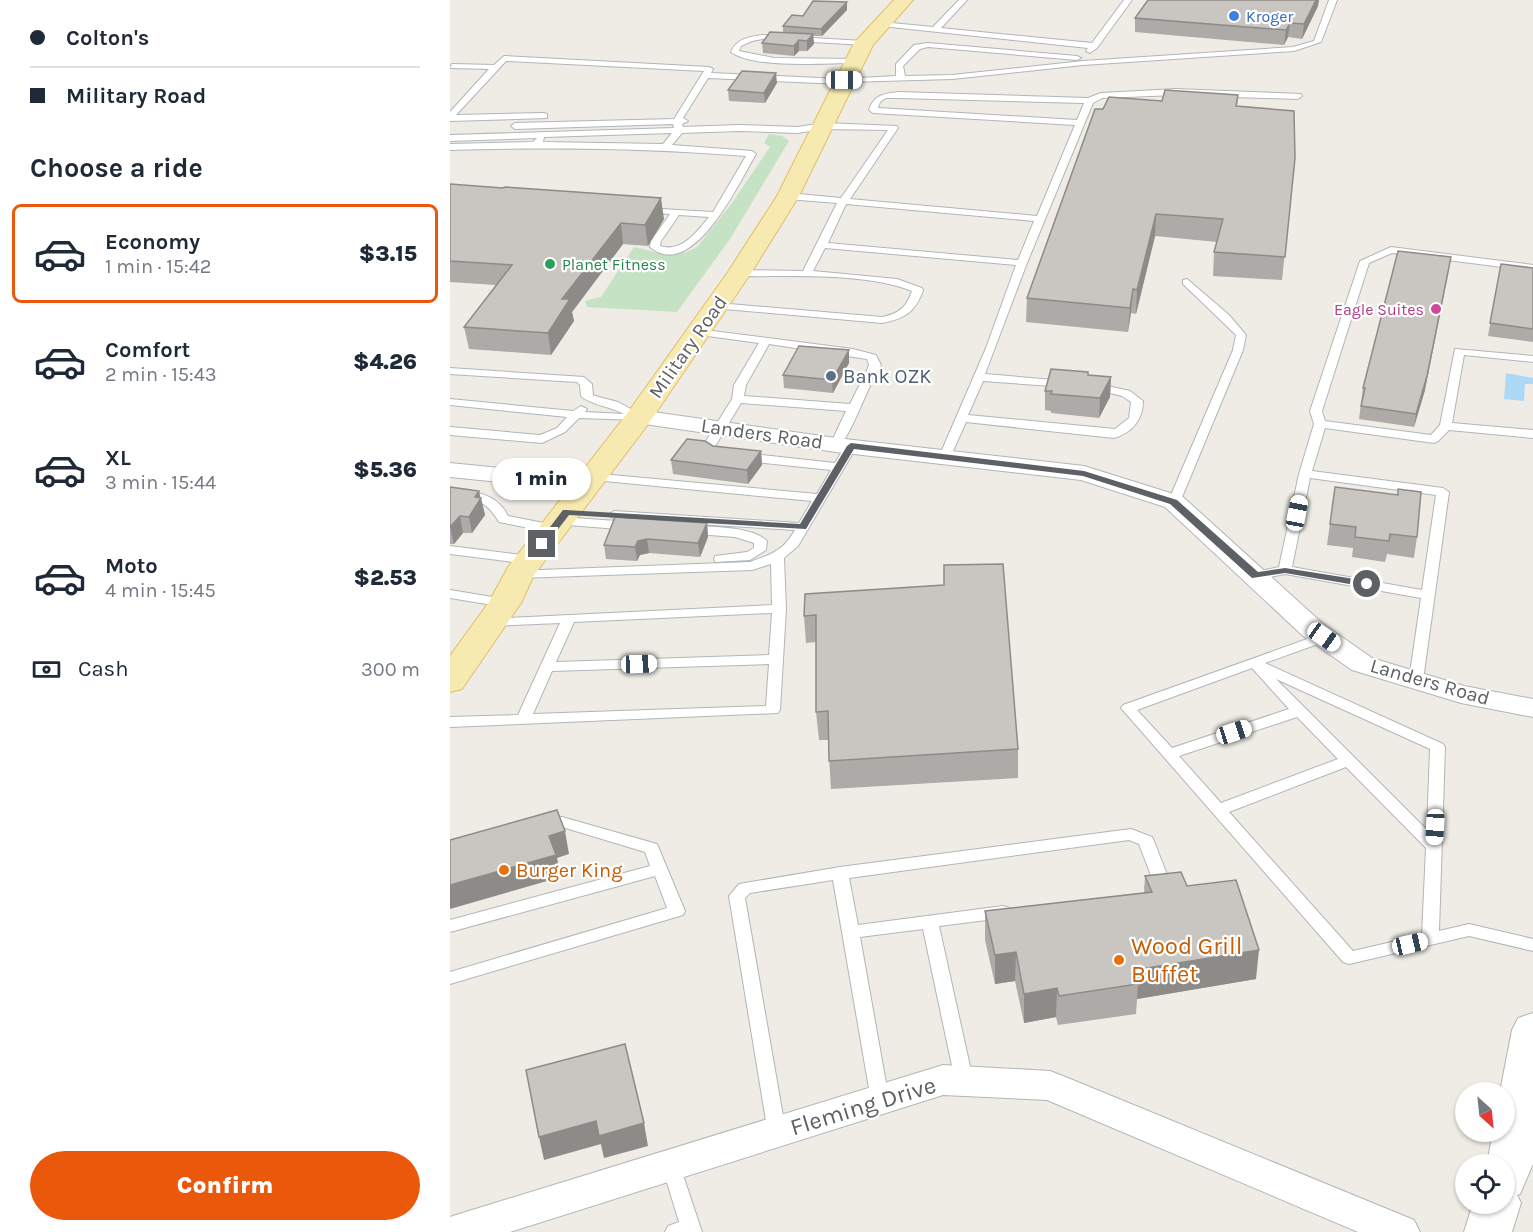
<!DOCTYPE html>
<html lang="en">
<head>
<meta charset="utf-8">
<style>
	body { margin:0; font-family:Karla,sans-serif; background:#f6f6f7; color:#1f2937; height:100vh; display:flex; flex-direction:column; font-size:22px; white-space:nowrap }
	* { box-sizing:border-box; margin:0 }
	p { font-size:20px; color:#747a83 }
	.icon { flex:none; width:33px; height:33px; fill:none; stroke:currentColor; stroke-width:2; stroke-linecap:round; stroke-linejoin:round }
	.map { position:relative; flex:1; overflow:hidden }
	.side { display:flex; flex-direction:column; background:#fff; width:450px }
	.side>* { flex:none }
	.guide { display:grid; align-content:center; height:132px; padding:0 30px; background:#fff }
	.needle { width:39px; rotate:153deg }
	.buttons { position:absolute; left:1005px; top:1082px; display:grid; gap:12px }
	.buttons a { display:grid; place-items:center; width:60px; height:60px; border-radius:50%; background:#fff; box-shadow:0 2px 4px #0004; font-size:30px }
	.end { position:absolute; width:27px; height:27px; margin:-14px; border:8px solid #5d6064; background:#fff; box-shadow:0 0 0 3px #fff }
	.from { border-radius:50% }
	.bubble { position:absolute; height:42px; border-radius:21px; background:#fff; box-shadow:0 2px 4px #0004; font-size:20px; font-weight:800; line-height:42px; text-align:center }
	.car { position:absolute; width:18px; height:36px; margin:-18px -9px; border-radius:8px; box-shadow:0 0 4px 2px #0007; background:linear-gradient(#fff 24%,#345 0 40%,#fff 0 76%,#345 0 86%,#fff 0) }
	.guide b { display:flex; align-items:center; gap:21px; height:57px; font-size:22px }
	.guide b+b { border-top:2px solid #e0e1e3 }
	.guide i { width:15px; height:15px; background:#1f2937 }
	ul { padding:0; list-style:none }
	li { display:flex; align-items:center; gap:18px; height:99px; margin:0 12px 9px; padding:0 18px; border:3px solid transparent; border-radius:9px }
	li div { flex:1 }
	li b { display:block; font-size:22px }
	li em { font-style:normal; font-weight:800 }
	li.current { border-color:#ea580c }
	li>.icon { width:54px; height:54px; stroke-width:1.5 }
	h2 { padding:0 30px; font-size:27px; line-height:72px }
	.pay { display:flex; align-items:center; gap:15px; height:66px; padding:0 30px; font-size:22px }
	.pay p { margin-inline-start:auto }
	.button { display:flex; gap:12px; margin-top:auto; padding:12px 30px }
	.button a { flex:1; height:69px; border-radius:36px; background:#ea580c; color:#fff; font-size:24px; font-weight:800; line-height:69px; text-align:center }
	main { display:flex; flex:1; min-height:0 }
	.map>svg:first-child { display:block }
</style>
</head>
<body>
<main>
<section class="side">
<div class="guide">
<b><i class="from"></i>Colton's</b>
<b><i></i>Military Road</b>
</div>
<h2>Choose a ride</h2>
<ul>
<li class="current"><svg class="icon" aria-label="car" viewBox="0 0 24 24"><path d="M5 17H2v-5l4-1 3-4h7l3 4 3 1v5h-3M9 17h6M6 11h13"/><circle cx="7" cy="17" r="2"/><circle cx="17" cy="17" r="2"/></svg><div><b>Economy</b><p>1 min · 15:42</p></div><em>$3.15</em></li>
<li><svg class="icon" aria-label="car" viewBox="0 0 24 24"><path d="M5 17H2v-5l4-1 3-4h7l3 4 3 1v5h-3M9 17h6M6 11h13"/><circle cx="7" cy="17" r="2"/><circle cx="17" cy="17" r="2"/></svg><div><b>Comfort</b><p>2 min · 15:43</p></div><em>$4.26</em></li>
<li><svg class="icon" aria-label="car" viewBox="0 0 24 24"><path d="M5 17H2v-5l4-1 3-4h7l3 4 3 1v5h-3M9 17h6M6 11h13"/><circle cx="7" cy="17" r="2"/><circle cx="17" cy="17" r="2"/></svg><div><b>XL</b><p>3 min · 15:44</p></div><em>$5.36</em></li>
<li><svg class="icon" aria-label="car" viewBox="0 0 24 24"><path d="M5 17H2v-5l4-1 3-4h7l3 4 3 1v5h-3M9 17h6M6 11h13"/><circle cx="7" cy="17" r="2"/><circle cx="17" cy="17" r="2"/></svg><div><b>Moto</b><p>4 min · 15:45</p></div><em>$2.53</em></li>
</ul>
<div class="pay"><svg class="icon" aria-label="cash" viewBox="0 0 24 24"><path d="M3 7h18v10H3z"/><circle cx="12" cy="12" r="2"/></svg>Cash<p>300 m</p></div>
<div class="button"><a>Confirm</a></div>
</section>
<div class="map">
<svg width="1083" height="1232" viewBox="0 0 1083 1232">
	<rect width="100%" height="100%" fill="#eeece5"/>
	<!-- green -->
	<path fill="#c5e3c4" d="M319 134 332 136 339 141 280 239 227 312 137 307 135 301 151 297 184 247C208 252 226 261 248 246L282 203 320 147 314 143Z"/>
	<!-- water -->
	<path fill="#add8f6" d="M1056 373 1083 378V384H1075L1074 401 1054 399Z"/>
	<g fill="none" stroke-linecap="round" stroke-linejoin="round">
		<defs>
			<path id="lane" d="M509 0H517L491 28 642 43 674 0H682L647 48 640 53 636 51 638 48 431 26 427 24 431 22 483 27Z
				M879 0H887L871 42 844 51 633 65 502 79 397 82 393 84 258 78 233 118 238 121 232 124 233 127 289 125 347 127 374 123 447 126 448 128 400 199 587 216 625 125 423 113 419 110C424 95 433 94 448 92L638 98 651 93 726 89 851 94 852 96 848 99 726 95 652 98 643 103 577 263 535 374 616 381 622 384 616 387 533 381 518 415 665 429 679 418 681 402 672 396 640 388 638 386 644 383 680 391 693 401C693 420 682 433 664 438L516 422 499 460 495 461 489 457 536 348 566 265 375 248 363 271 447 279 472 288 473 290C466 312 454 319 432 323L263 308V304L267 303 432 317C448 314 457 307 462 291 412 272 342 277 289 276L284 273 289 270 353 271 387 203 338 199 333 196 338 193 391 198 438 130 374 129 347 133 289 131 232 133 222 145 302 151 306 154C290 181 243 283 200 247L201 241 220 214 194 212V208L263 212 296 156C197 148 99 147 0 150V144L83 142 87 138 0 141V135L224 128 223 124 65 129 61 126 65 123 224 119 254 71 56 61 6 115 94 113 97 114V118L0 121V112L39 69 2 68H0L2 64 44 65 54 56 259 67 263 69 261 73 390 79 446 76V64L464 45 478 43 627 56 631 58 627 60 478 47 470 49 453 66 455 76 502 75 633 61 843 47 864 41ZM436 98H448L634 103 627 120 428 108 430 102ZM222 133 213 144 93 142 94 137ZM396 204 584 221 568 260 378 243ZM229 215 259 217C247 232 231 253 210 246L211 241Z
				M313 35 414 41 418 43 414 45 313 39 302 41 291 46 289 51 324 58 407 59 408 61 404 63C374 63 304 69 281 52 287 38 299 37 313 35Z
				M941 247 1083 265V271L942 253 919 263 872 411 875 421 981 435 990 425 1005 349 1083 356V362L1014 355 1002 423 1083 430V438L999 430 988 441 984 443 875 428 862 471 993 488 999 492 973 680 966 684 959 680 971 598 835 574 806 580 799 576 801 573 829 567 849 474 864 424 860 411 910 261ZM860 478 986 495 972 590 842 567Z
				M737 279 779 315 796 335 793 350 730 502 724 506 718 502 783 350 786 335 733 284V280Z
				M247 329 403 349 426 355 431 365 425 377 421 378 415 375 419 365 417 359 319 344 296 385 294 396 400 404 410 384H418L420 386C414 398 396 445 386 449L380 445 396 411 291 403 264 448 273 453 267 457 251 449 282 399 284 385 309 343 243 334 242 332Z
				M0 368 134 377 142 384 143 395 145 396 168 402 195 417 189 420 129 418 115 432 92 443 0 435V427L90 435 107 428 117 417 0 405V399L123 411 131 406 137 409 135 412 174 414C161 407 139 404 131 396L130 385 127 382 0 374Z
				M401 442 407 446 348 546 334 558 336 609 330 710 328 713 0 727V717L68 715 110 623 42 626 35 622 37 619 322 605 321 564 302 570 69 578 62 574 64 571 300 562C322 554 333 551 345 530L164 519 158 515 164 511 349 523 362 501 144 480 138 476 140 473 367 494 381 470 295 461 289 457 295 453 385 463 397 443ZM322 613 319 655 106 662 124 622ZM319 664 316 706 83 714 102 671Z
				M0 489C24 491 47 493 58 516L104 525 110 529 104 533 49 522C35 499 26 499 0 497Z
				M110 517 181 522 187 526 181 530 106 524 104 521 106 518Z
				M239 526C260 527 302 526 317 541L316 550 300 560 265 562 264 559 265 556 297 552 304 548V543L285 537 235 533 233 530 235 527Z
				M0 546 80 556 86 560 80 564 0 554Z
				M0 590 55 599 62 603 55 607 0 598Z
				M874 633 881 637 879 640 815 663 993 744 995 747 989 931 1019 924 1083 939V951L1019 936 899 964 893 962 671 708 673 705ZM802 668 839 709 722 748 687 710ZM826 679 980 749 977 830ZM847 717 888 759 771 803 729 756ZM896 767 976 848 972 935 903 951 779 812Z
				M112 817 207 844 235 911 233 915 0 984V972L217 908 205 876 0 932V920L200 866 195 852 112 827 95 831 89 830 87 826 89 822Z
				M681 829 702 837 704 841 719 880C714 889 707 894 697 891L695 887 702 878 689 844 679 840 399 878 408 925 553 906 559 908 561 912 559 916 553 918 489 926 523 1080 520 1085 514 1087 508 1085 505 1080 473 929 410 937 439 1100 436 1105 430 1107 424 1105 421 1100 383 880 300 893 295 898 336 1133 334 1138 327 1141 320 1138 318 1133 279 896 289 884 390 867Z
				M221 1158 228 1160 252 1232H215L218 1226 229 1222 212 1166 214 1160Z"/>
			<path id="street" d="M189 410 386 438 634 466 733 497 872 623 922 658 1014 686 1083 699V717L1011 703 902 670 852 635 715 507 631 480 386 452 181 422 177 417 181 412Z
				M0 463 138 477 147 479 150 484 147 489 138 491 0 477Z
				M493 1065 600 1071 613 1076 964 1220 970 1232H908L597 1100 493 1095 60 1232H0V1217L6 1215Z"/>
			<path id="secondary" d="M1083 1013V1164L1070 1194 1067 1195 1071 1203 1062 1232H1014L1023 1203H1054V1164H1037L1043 1131H1054V1092H1050L1062 1030 1068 1018Z"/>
			<path id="primary" d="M444 0H463L423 45 349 196 301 273 199 423 84 575 71 603 12 689 0 692V656L39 602 58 567 179 411 278 272 327 196 404 43Z"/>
		</defs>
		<!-- lane casing -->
		<use href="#lane" stroke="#b2b5b9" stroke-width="2"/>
		<!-- street casing -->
		<use href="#street" stroke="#b2b5b9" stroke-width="2"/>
		<!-- secondary casing -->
		<use href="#secondary" stroke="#b1b4b8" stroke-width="2"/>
		<!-- primary casing -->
		<use href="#primary" stroke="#e3be69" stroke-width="2"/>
		<!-- lane -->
		<use href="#lane" fill="#fff" fill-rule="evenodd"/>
		<!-- street -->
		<use href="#street" fill="#fff" fill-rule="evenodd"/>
		<!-- secondary -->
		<use href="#secondary" fill="#fff" fill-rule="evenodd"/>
		<!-- primary -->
		<use href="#primary" fill="#f7eab1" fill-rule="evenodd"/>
	</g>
	<!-- wall -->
	<path fill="#adaaa7" d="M698 0H869L868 6 852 39 838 37 834 45 685 32V18Z
		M397 2V10L372 36H363L364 44 357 51H349L344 56 313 53 312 43 333 33V26L353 16Z
		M327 83 315 103 279 101 278 90Z
		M788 95 787 106 845 158 832 280 763 276 764 252 767 242 705 236 686 314 681 313 678 332 576 322 577 298 653 109 712 101Z
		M0 184 214 219 198 246 173 244 122 312 124 321 101 355 19 349 14 327 46 285 0 282Z
		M1051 264 1083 268V342L1038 336Z
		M399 350V363L383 393 334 388 333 375Z
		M638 375 661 377 660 397 649 418 601 413V411L595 410V391Z
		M913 388 975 390 964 427 909 419Z
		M263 446 311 451 312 465 298 484 223 474 221 460Z
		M0 487 29 491 35 515 22 533H13L4 544H0Z
		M885 487 967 537 964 558 937 554 935 562 902 557 903 548 877 545Z
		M257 523 258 537 250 557 199 553 190 555 187 561 156 559 154 545Z
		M355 594 568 749V778L381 789 378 740H369L366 712V642L356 643 354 616Z
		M695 876 737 886 806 979 687 999 686 1014 608 1025 606 1017 574 1023 565 981 545 984 535 940V911L694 893Z"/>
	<!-- shaded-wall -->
	<path fill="#8d8b88" d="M866 0H869L868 6 852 39 854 24Z
		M397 2V10L372 36 371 29Z
		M840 23 838 37 834 45 836 30Z
		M363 34 364 44 357 51V41Z
		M349 40V51L344 56V46Z
		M326 73 327 83 315 103 314 93Z
		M211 198 214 219 198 246 195 225Z
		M706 214 705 236 686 314 687 290Z
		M171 223 173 244 122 312 124 321 101 355 98 333 112 299Z
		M999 269 975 390 964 427 966 414Z
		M683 289 681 313 678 332 680 308Z
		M399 350V363L383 393 382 380Z
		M661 377 660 397 649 418 650 398Z
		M311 451 312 465 298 484 297 470Z
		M29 491 30 499 31 498 35 515 22 533 19 517 25 497Z
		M10 516 13 533 4 544 0 527Z
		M257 523 258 537 250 557 248 543Z
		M197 539 199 553 190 555 187 561 185 547 188 541Z
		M115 831 119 854 107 858 111 877 0 909V885L99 836Z
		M809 950 806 979 687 999 688 984 684 970Z
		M566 952 565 981 545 984V955Z
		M607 988 606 1017 574 1023V994Z
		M146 1121 151 1144 94 1160 89 1137Z
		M194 1123 198 1146 154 1158 149 1136Z"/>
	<!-- building -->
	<path fill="#c9c6c2" stroke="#8d8b88" stroke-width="1.5" d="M698 0H866L854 24 840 23 836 30 685 18Z
		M363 1 397 2 371 29 333 26 342 15 353 16Z
		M320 32 363 34 357 41 349 40 344 46 312 43Z
		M292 71 326 73 314 93 278 90Z
		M715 90 788 95 786 106 844 111 845 158 835 257 764 252 773 219 706 214 687 290 683 289 680 308 577 298 645 109H653L659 97 712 101Z
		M0 184 53 188 55 187 211 198 195 225 171 223 112 299H120L98 333 14 327 62 265 0 261Z
		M948 251 1001 257 977 376 966 414 911 406 915 388H913Z
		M1051 264 1083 268V329L1040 323Z
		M349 346 399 350 382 380 333 375Z
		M601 369 638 372V375L661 377 650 398 601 394 602 391H595Z
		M237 439 255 441 263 446 311 451 297 470 221 460Z
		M0 487 29 491 25 497 31 498 19 517 10 516 0 527Z
		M885 487 948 495V489L971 492 967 537 940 534 939 541 905 537 906 527 880 524Z
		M165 517 257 523 248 543 197 539 188 541 185 547 154 545Z
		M553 564 568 749 379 761 378 711 366 712V615L354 616 355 594 494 585V565Z
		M107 810 115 831 99 836 106 855 0 885V840Z
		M731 872 737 886 786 880 809 950 684 970 688 984 609 996 607 988 574 994 566 952 545 955 535 911 702 892 695 876Z
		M175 1044 194 1123 149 1136 146 1121 89 1137 76 1070Z"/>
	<!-- route -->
	<path fill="#5d6064" d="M401 443 634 471 727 500 808 572 835 568 917 581 921 584 917 587 835 573 802 578 720 504 633 476 404 449 356 529 119 515 95 546 87 544 113 510H116L350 524 397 446Z"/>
	<!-- markers -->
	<circle fill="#3f7fe0" stroke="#fff" stroke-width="2" cx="784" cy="16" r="6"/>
	<circle fill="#2e9e5b" stroke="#fff" stroke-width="2" cx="100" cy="264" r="6"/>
	<circle fill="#d1479c" stroke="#fff" stroke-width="2" cx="986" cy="309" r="6"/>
	<circle fill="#5c6f8a" stroke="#fff" stroke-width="2" cx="381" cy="376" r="6"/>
	<g fill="#e8710a" stroke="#fff" stroke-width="2">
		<circle cx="54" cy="870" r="6"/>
		<circle cx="669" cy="960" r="6"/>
	</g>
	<g text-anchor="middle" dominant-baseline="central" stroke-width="4.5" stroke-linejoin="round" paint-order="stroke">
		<!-- far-shop labels -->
		<g font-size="16" fill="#366cbe" stroke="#fff" text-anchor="start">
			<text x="796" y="16">Kroger</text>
		</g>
		<!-- far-leisure labels -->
		<g font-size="16" fill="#27864d" stroke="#fff" text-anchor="start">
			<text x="112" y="264">Planet Fitness</text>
		</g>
		<!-- far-hotel labels -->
		<g font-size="16" fill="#b23c85" stroke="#fff" text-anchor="end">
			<text x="974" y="309">Eagle Suites</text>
		</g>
		<!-- street labels -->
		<g font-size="20" fill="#5d6064" stroke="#fff">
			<text transform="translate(238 347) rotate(-55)">Military Road</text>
			<text transform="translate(312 434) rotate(8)">Landers Road</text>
			<text transform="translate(980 682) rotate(16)">Landers Road</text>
		</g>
		<!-- service labels -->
		<g font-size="20" fill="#4e5e75" stroke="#fff" text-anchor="start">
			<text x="393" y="376">Bank OZK</text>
		</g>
		<!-- food labels -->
		<g font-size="20" fill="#c56008" stroke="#fff" text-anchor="start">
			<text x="66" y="870">Burger King</text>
		</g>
		<!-- near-food labels -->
		<g font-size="24" fill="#c56008" stroke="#fff" text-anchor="start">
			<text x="681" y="946">Wood Grill<tspan x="681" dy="28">Buffet</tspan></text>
		</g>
		<!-- near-street labels -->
		<g font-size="24" fill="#5d6064" stroke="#fff">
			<text transform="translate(413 1106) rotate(-17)">Fleming Drive</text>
		</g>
	</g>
</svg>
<div class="buttons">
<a><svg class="needle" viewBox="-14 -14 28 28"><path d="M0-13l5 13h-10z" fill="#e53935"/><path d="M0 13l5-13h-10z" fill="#747a83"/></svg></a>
<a><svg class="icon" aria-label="locate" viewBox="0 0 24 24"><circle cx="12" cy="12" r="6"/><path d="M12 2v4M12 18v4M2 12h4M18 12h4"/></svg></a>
</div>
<i class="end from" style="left:917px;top:584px"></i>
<i class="end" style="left:92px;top:544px"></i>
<div class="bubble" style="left:42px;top:458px;width:99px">1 min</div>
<i class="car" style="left:394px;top:80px;rotate:90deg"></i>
<i class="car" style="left:847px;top:513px;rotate:11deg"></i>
<i class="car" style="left:874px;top:637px;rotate:125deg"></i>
<i class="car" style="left:189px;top:664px;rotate:88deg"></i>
<i class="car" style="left:784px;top:732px;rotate:72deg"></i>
<i class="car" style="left:985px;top:827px;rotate:183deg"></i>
<i class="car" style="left:960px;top:944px;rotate:77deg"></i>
</div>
</main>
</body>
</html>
